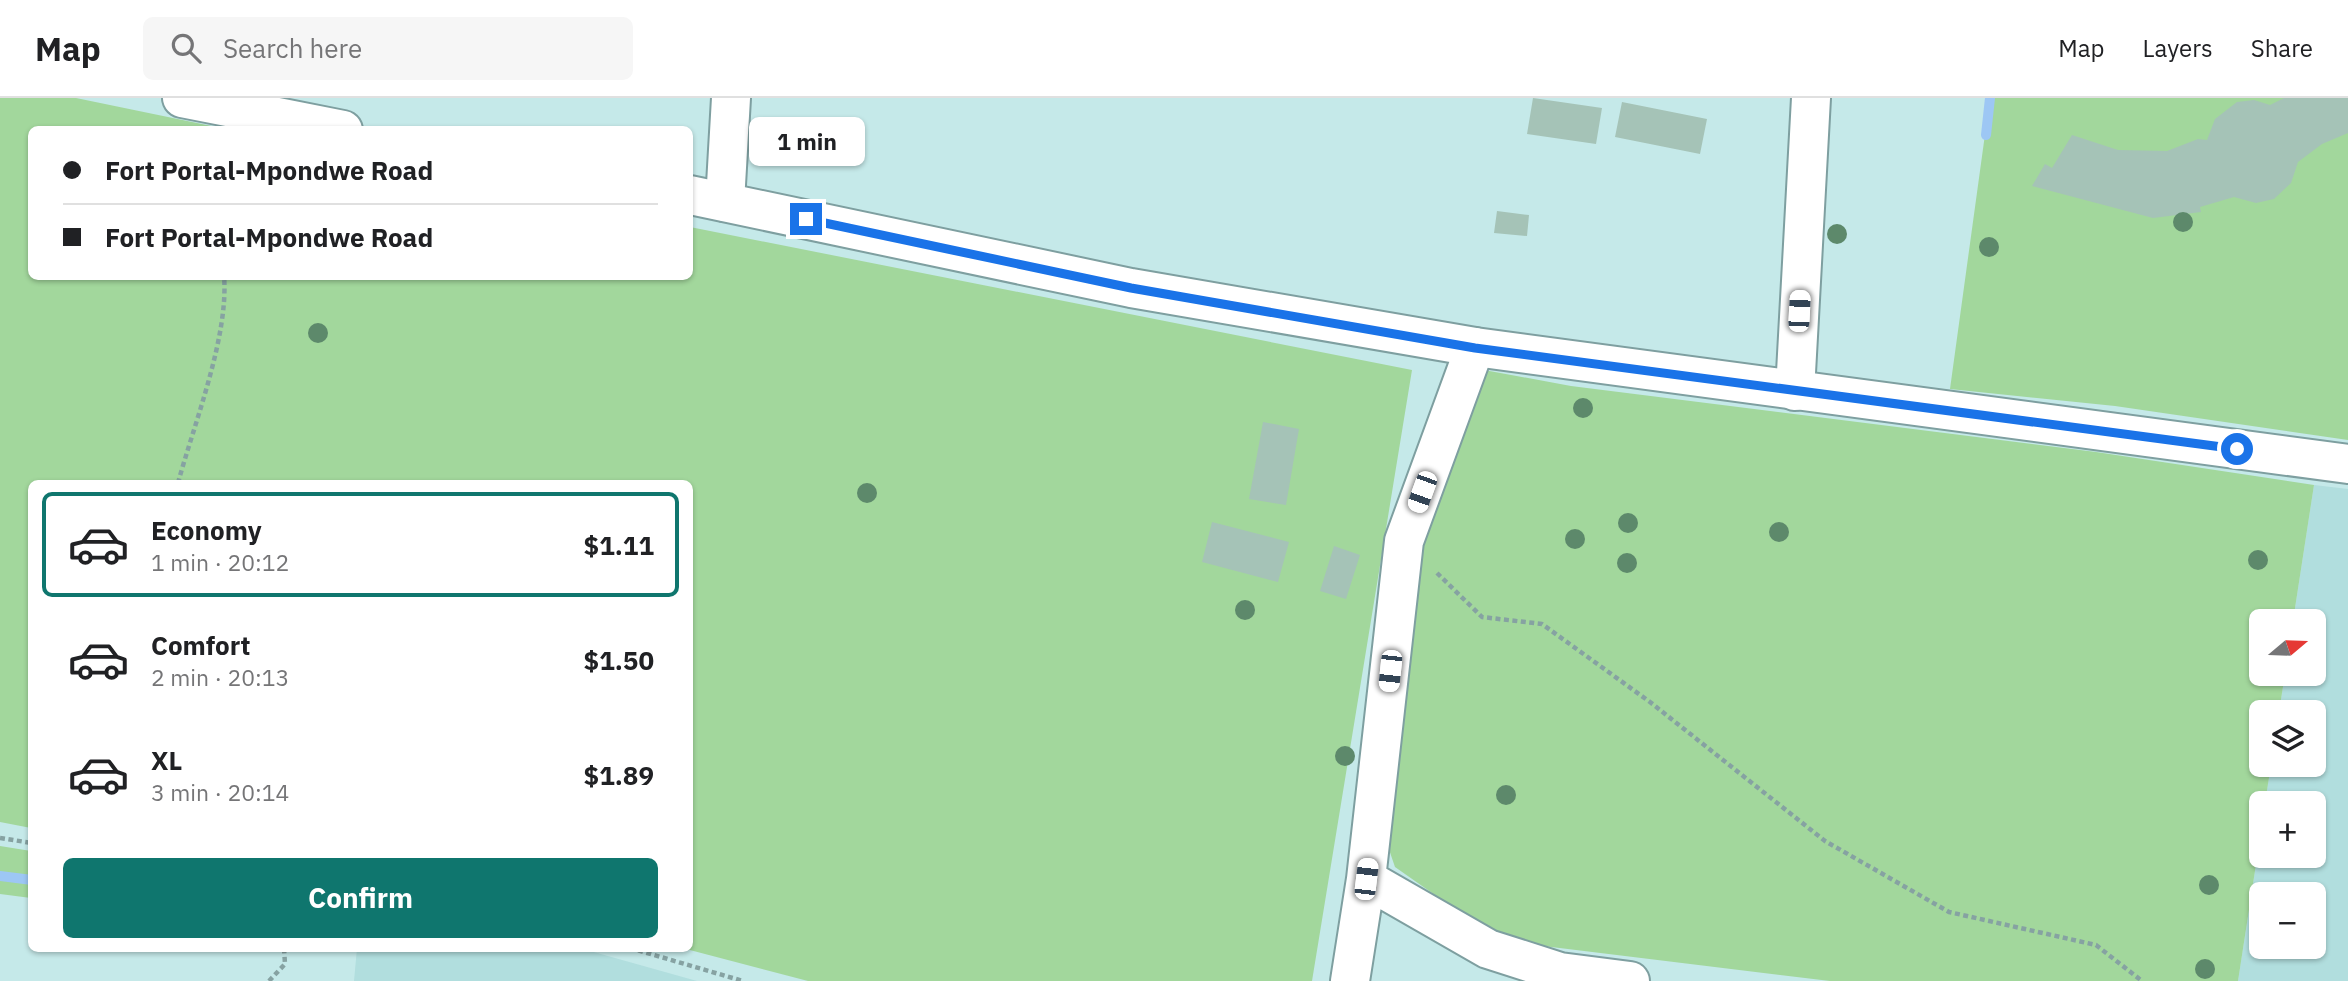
<!DOCTYPE html>
<html lang="en">
<head>
<meta charset="utf-8">
<style>
	body { margin:0; font-family:"IBM Plex Sans",sans-serif; background:#f6f6f6; color:#202124; height:100vh; display:flex; flex-direction:column; font-size:26px; white-space:nowrap }
	* { box-sizing:border-box; margin:0 }
	p { font-size:23px; color:#757577 }
	.icon { flex:none; width:38px; height:38px; fill:none; stroke:currentColor; stroke-width:2; stroke-linecap:round; stroke-linejoin:round }
	.map { position:relative; flex:1; overflow:hidden }
	.panel { position:absolute; left:28px; top:382px; width:665px; height:472px; display:flex; flex-direction:column; background:#fff; border-radius:10px; box-shadow:0 2px 5px #0004 }
	.panel>* { flex:none }
	.top-card { position:absolute; left:28px; top:28px; width:665px; height:154px; border-radius:10px; box-shadow:0 2px 5px #0004; display:grid; align-content:center; height:154px; padding:0 35px; background:#fff }
	.needle { width:46px; rotate:71deg }
	.controls { position:absolute; left:2249px; top:511px; display:grid; gap:14px }
	.controls a { display:grid; place-items:center; width:77px; height:77px; border-radius:10px; background:#fff; box-shadow:0 2px 5px #0004; font-size:35px }
	.end { position:absolute; width:32px; height:32px; margin:-16px; border:9px solid #1a73e8; background:#fff; box-shadow:0 0 0 4px #fff }
	.from { border-radius:50% }
	.bubble { position:absolute; height:49px; border-radius:10px; background:#fff; box-shadow:0 2px 5px #0004; font-size:23px; font-weight:700; line-height:49px; text-align:center }
	.car { position:absolute; width:21px; height:42px; margin:-21px -10px; border-radius:9px; box-shadow:0 0 5px 2px #0007; background:linear-gradient(#fff 24%,#345 0 40%,#fff 0 76%,#345 0 86%,#fff 0) }
	.top-card b { display:flex; align-items:center; gap:24px; height:66px; font-size:26px }
	.top-card b+b { border-top:2px solid #e0e0e0 }
	.top-card i { width:18px; height:18px; background:#202124 }
	ul { padding:12px 0 0; list-style:none }
	li { display:flex; align-items:center; gap:21px; height:105px; margin:0 14px 10px; padding:0 21px; border:4px solid transparent; border-radius:10px }
	li div { flex:1 }
	li b { display:block; font-size:26px }
	li em { font-style:normal; font-weight:700 }
	li.selected { border-color:#0f766e }
	li>.icon { width:63px; height:63px; stroke-width:1.5 }
	.button { display:flex; gap:14px; margin-top:auto; padding:14px 35px }
	.button a { flex:1; height:80px; border-radius:10px; background:#0f766e; color:#fff; font-size:28px; font-weight:700; line-height:80px; text-align:center }
	header { display:flex; align-items:center; gap:42px; box-sizing:border-box; height:98px; padding:0 35px; background:#fff; border-bottom:2px solid #e0e0e0 }
	header strong { font-size:33px }
	nav { display:flex; gap:38px; margin-inline-start:auto; font-size:24px }
	.search { width:490px; height:63px; background:#f6f6f6; display:flex; align-items:center; gap:18px; box-sizing:border-box; padding:0 24px; border-radius:10px; color:#757577; font-size:26px }
	.map>svg:first-child { display:block }
</style>
</head>
<body>
<header>
<strong>Map</strong>
<div class="search"><svg class="icon" aria-label="search" viewBox="0 0 24 24"><circle cx="10" cy="10" r="6"/><path d="M15 15l6 6"/></svg>Search here</div>
<nav><a>Map</a><a>Layers</a><a>Share</a></nav>
</header>
<div class="map">
<svg width="2348" height="883" viewBox="0 0 2348 883">
	<rect width="100%" height="100%" fill="#c5e9e9"/>
	<!-- built -->
	<path fill="#b1dede" fill-rule="evenodd" d="M2314 387 2348 391V883H2238L2261 734V758H2314V705H2265L2271 667H2314V614H2279L2285 576H2314V523H2293ZM2261 796H2314V849H2261Z
		M357 850 583 851 697 883H354Z"/>
	<!-- green -->
	<path fill="#a2d79c" d="M0 0H76L226 31 32 32V178H690V129L1412 272 1312 883H808L686 851 690 850V385H32L31 730 0 724Z
		M1990 0H2348V342L2115 308 1950 291Z
		M1484 272 1571 288 2096 354 2314 387 2293 523H2261V576H2285L2279 614H2261V667H2271L2265 705H2261V734L2238 883H1830L1527 846 1465 818 1395 769 1382 731 1419 457Z
		M0 748 31 753V800L0 796Z"/>
	<g fill="none" stroke-linecap="round" stroke-linejoin="round">
		<!-- stream -->
		<path stroke="#9dc7f4" stroke-width="10" d="M1986 37 1990 0
			M0 778 32 782"/>
	</g>
	<!-- building -->
	<path fill="#a5c3b7" d="M1533 0 1602 10 1596 46 1527 36Z
		M2284 0H2348V35L2322 46 2298 64 2291 85 2274 101 2256 105 2234 99 2200 109 2201 114 2153 120 2032 88 2045 66 2052 70 2072 37 2118 52 2167 53 2198 41 2207 42 2215 21 2237 4 2254 2 2270 7Z
		M1622 4 1707 21 1700 56 1615 39Z
		M1497 113 1529 117 1527 138 1494 135Z
		M1263 324 1299 331 1286 407 1249 401Z
		M1212 424 1289 444 1278 484 1202 464Z
		M1334 448 1360 457 1346 501 1320 493Z"/>
	<g fill="none" stroke-linecap="round" stroke-linejoin="round">
		<defs>
			<path id="minor" d="M725 104 731 0
				M1795 293 1811 0
				M1366 781 1488 851 1560 874 1630 883
				M1350 883 1366 781 1404 443 1475 249"/>
			<path id="highway" d="M182 0 343 32
				M690 97 1131 190 1475 249 2348 366"/>
		</defs>
		<!-- minor casing -->
		<use href="#minor" stroke="#7e9fa0" stroke-width="42"/>
		<!-- highway casing -->
		<use href="#highway" stroke="#7e9fa0" stroke-width="42"/>
		<!-- path -->
		<path stroke="#86a2a2" stroke-width="4.5" stroke-dasharray="5 3.5" stroke-linecap="butt" d="M178 385C194 326 229 238 224 178
			M1437 475 1482 519 1542 526 1650 604 1825 743 1949 814 2096 847 2142 883
			M0 740 32 745
			M630 850 743 883
			M269 883 285 866 284 850"/>
		<!-- minor -->
		<use href="#minor" stroke="#fff" stroke-width="38"/>
		<!-- highway -->
		<use href="#highway" stroke="#fff" stroke-width="38"/>
	</g>
	<!-- trees -->
	<g fill="#5d896b">
		<circle cx="2183" cy="124" r="10"/>
		<circle cx="1837" cy="136" r="10"/>
		<circle cx="1989" cy="149" r="10"/>
		<circle cx="318" cy="235" r="10"/>
		<circle cx="1583" cy="310" r="10"/>
		<circle cx="867" cy="395" r="10"/>
		<circle cx="1628" cy="425" r="10"/>
		<circle cx="1779" cy="434" r="10"/>
		<circle cx="1575" cy="441" r="10"/>
		<circle cx="2258" cy="462" r="10"/>
		<circle cx="1627" cy="465" r="10"/>
		<circle cx="1245" cy="512" r="10"/>
		<circle cx="1345" cy="658" r="10"/>
		<circle cx="1506" cy="697" r="10"/>
		<circle cx="2209" cy="787" r="10"/>
		<circle cx="2205" cy="871" r="10"/>
	</g>
	<g fill="none" stroke-linecap="round" stroke-linejoin="round">
		<!-- route -->
		<path stroke="#1a73e8" stroke-width="9" d="M806 121 1131 190 1475 250 2237 351"/>
	</g>
</svg>
<div class="controls">
<a><svg class="needle" viewBox="-14 -14 28 28"><path d="M0-13l5 13h-10z" fill="#e53935"/><path d="M0 13l5-13h-10z" fill="#757577"/></svg></a>
<a><svg class="icon" aria-label="layers" viewBox="0 0 24 24"><path d="M12 4l9 5-9 5-9-5zM3 14l9 5 9-5"/></svg></a>
<a>+</a>
<a>−</a>
</div>
<i class="end from" style="left:2237px;top:351px"></i>
<i class="end" style="left:806px;top:121px"></i>
<div class="bubble" style="left:749px;top:19px;width:116px">1 min</div>
<i class="car" style="left:1799px;top:213px;rotate:3deg"></i>
<i class="car" style="left:1422px;top:394px;rotate:200deg"></i>
<i class="car" style="left:1390px;top:573px;rotate:186deg"></i>
<i class="car" style="left:1366px;top:781px;rotate:7deg"></i>
<div class="top-card">
<b><i class="from"></i>Fort Portal-Mpondwe Road</b>
<b><i></i>Fort Portal-Mpondwe Road</b>
</div>
<section class="panel">
<ul>
<li class="selected"><svg class="icon" aria-label="car" viewBox="0 0 24 24"><path d="M5 17H2v-5l4-1 3-4h7l3 4 3 1v5h-3M9 17h6M6 11h13"/><circle cx="7" cy="17" r="2"/><circle cx="17" cy="17" r="2"/></svg><div><b>Economy</b><p>1 min · 20:12</p></div><em>$1.11</em></li>
<li><svg class="icon" aria-label="car" viewBox="0 0 24 24"><path d="M5 17H2v-5l4-1 3-4h7l3 4 3 1v5h-3M9 17h6M6 11h13"/><circle cx="7" cy="17" r="2"/><circle cx="17" cy="17" r="2"/></svg><div><b>Comfort</b><p>2 min · 20:13</p></div><em>$1.50</em></li>
<li><svg class="icon" aria-label="car" viewBox="0 0 24 24"><path d="M5 17H2v-5l4-1 3-4h7l3 4 3 1v5h-3M9 17h6M6 11h13"/><circle cx="7" cy="17" r="2"/><circle cx="17" cy="17" r="2"/></svg><div><b>XL</b><p>3 min · 20:14</p></div><em>$1.89</em></li>
</ul>
<div class="button"><a>Confirm</a></div>
</section>
</div>
</body>
</html>
